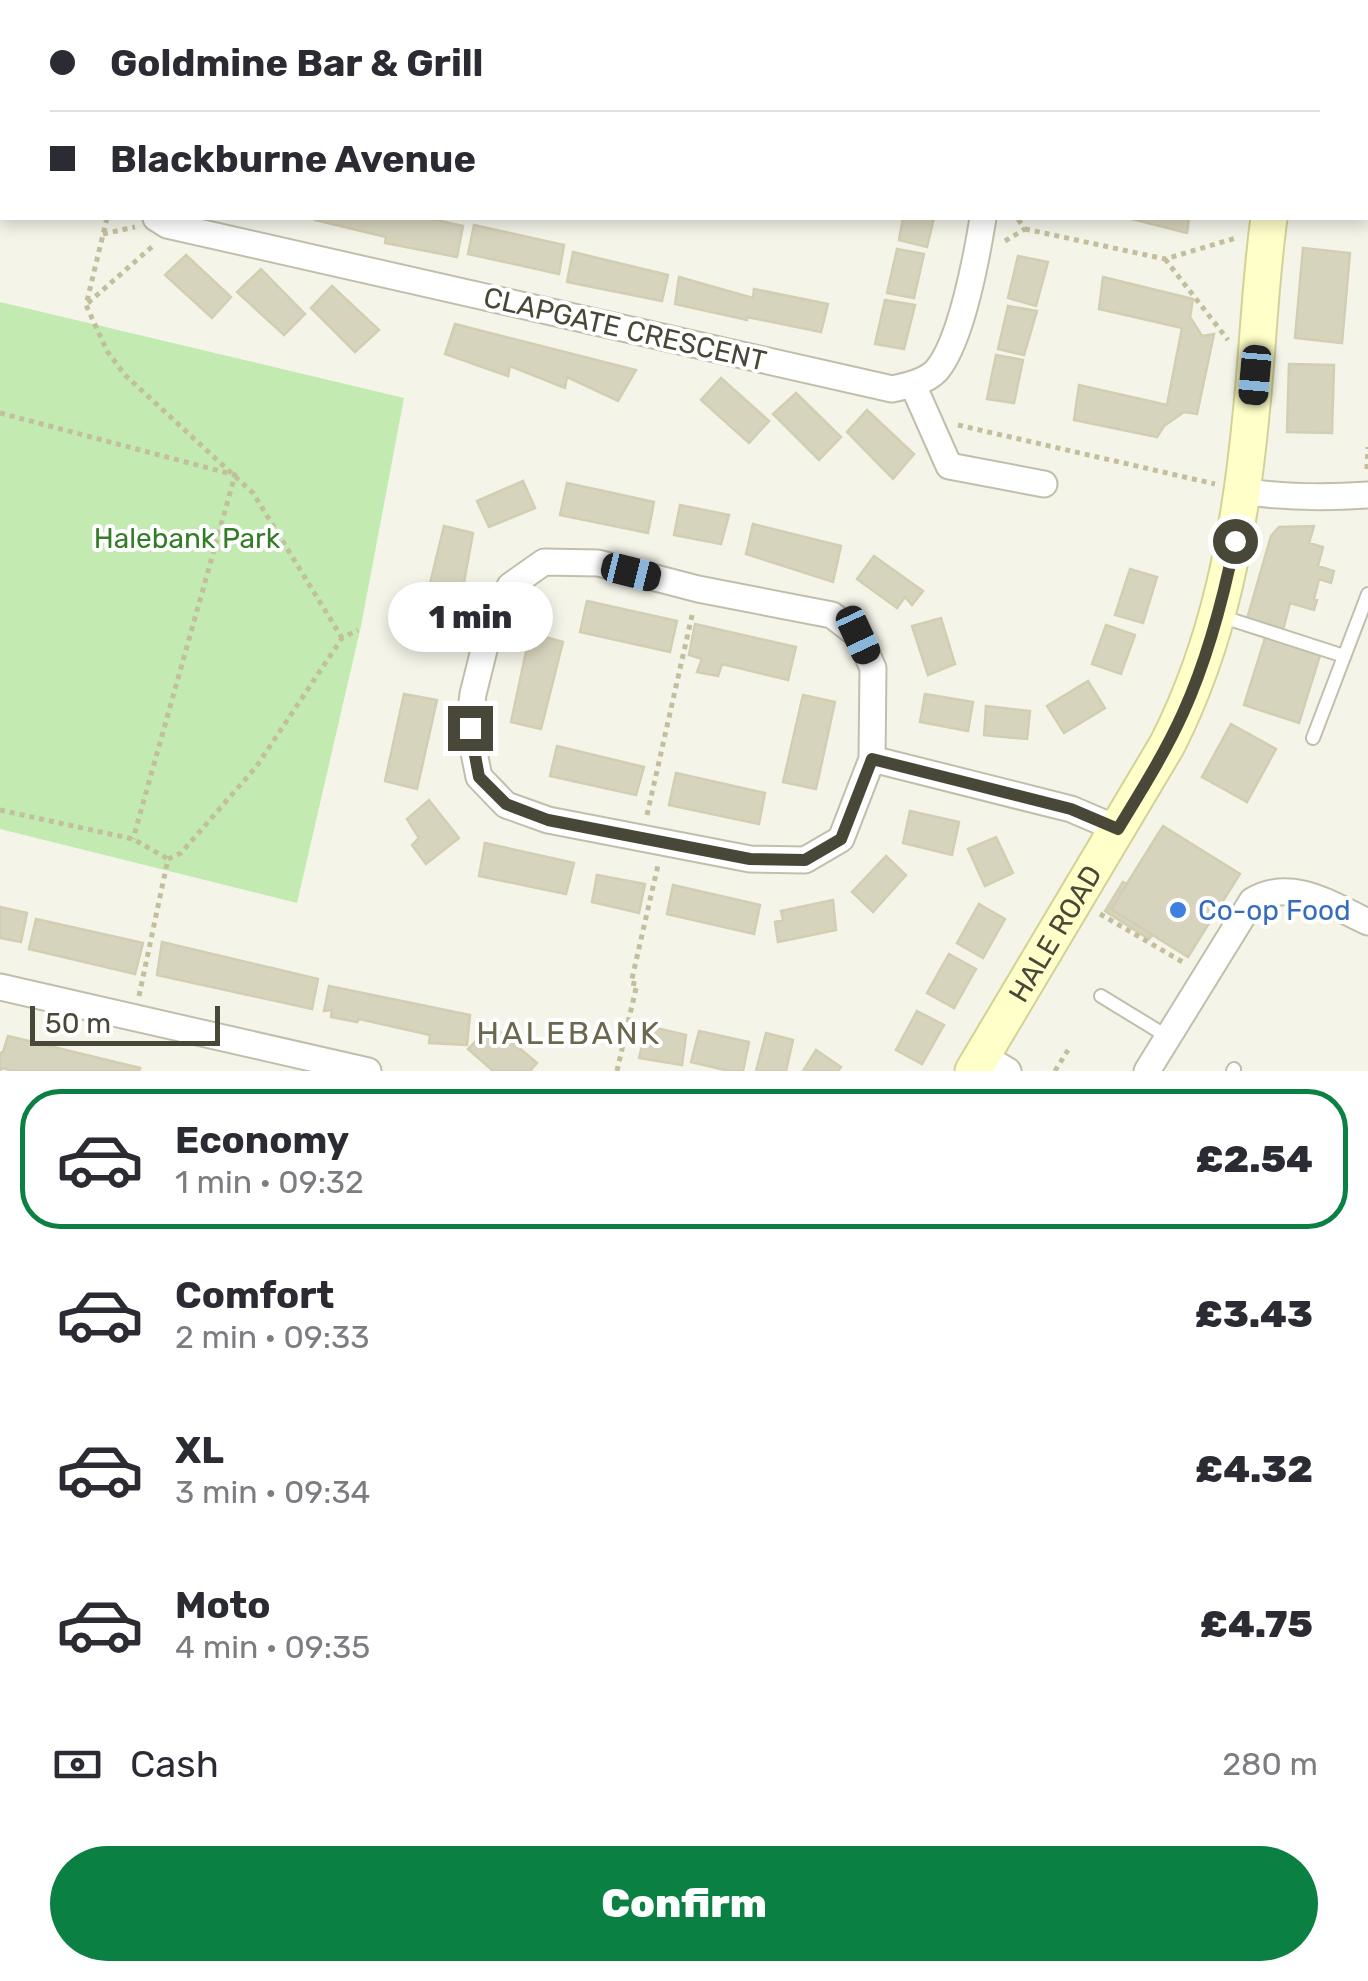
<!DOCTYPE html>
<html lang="en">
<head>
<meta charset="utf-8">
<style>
	body { margin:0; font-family:Rubik,sans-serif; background:#f7f7f7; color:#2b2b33; height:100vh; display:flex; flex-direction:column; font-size:38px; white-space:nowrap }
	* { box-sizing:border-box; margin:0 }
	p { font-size:32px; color:#7c7c81 }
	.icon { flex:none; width:55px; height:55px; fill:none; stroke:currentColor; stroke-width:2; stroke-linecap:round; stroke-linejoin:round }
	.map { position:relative; height:1071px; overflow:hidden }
	.drawer { display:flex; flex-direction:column; background:#fff; flex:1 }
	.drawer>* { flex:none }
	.top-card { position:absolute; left:0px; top:0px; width:1370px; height:220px; box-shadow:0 5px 15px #0003; display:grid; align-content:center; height:220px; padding:0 50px; background:#fff }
	.scale { position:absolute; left:30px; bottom:25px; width:190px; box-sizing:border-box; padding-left:10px; border:5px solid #494737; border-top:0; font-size:28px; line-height:35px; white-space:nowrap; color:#494737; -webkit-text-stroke:8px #fff; paint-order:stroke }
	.end { position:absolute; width:45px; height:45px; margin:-22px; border:12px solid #494737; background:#fff; box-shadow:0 0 0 5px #fff }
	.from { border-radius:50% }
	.bubble { position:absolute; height:70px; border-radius:35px; background:#fff; box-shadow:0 5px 15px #0003; font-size:32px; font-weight:800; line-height:70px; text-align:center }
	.car { position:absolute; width:30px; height:60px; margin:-30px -15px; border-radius:12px; box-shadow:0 0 8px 2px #0007; background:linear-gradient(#222 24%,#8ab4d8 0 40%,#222 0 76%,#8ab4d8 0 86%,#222 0) }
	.top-card b { display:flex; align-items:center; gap:35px; height:95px; font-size:38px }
	.top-card b+b { border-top:2px solid #e1e1e2 }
	.top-card i { width:25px; height:25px; background:#2b2b33 }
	ul { padding:18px 0 0; list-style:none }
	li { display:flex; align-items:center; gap:30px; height:140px; margin:0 20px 15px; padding:0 30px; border:5px solid transparent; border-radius:40px }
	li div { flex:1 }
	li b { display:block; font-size:38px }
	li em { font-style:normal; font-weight:800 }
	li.current { border-color:#0b8043 }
	li>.icon { width:90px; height:90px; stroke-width:1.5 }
	.pay { display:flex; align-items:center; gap:25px; height:110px; padding:0 50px; font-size:38px }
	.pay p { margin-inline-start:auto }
	.primary-button { display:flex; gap:20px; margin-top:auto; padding:20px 50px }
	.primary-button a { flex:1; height:115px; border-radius:60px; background:#0b8043; color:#fff; font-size:40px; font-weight:800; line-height:115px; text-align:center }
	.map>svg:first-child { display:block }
</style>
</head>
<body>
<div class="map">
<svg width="1368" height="1071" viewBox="0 0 1368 1071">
	<rect width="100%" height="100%" fill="#f5f4e9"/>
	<!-- green -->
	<path fill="#c2eab1" d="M0 0H44L43 2H2V142L0 151Z
		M51 0H1069L1068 2H51Z
		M0 302 404 398 361 626 297 903 0 829Z"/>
	<!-- building -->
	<path fill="#d7d4be" stroke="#d2ceb1" stroke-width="2.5" d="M315 218H427L463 226 457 257 385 243 386 237 315 220Z
		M903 218H934L927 247 899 240Z
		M1128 218H1189L1187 233Z
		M474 225 564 245 559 274 468 254Z
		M1303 248 1350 253 1342 343 1295 338Z
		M897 249 924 254 914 298 887 293Z
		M573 252 668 275 662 301 567 282Z
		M186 255 231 297 212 318 165 275Z
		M1018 256 1048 262 1036 306 1008 298Z
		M261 269 305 314 284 335 237 292Z
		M679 277 753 298 754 289 828 304 821 332 747 317V320L675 304Z
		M1103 277 1193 299 1190 317 1202 336 1214 334 1197 414 1184 412 1164 426 1157 437 1074 420 1079 385 1167 405 1182 328 1099 309Z
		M332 286 379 330 355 352 311 308Z
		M885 300 915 305 904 349 875 344Z
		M1008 306 1037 311 1024 355 998 349Z
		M455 324 636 370 618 401 567 377 565 388 510 366 508 376 445 354Z
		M996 355 1023 360 1014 403 987 399Z
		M1289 364 1334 365 1332 433 1287 432Z
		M721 378 769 421 749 443 701 400Z
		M796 393 841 437 819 460 773 414Z
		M867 410 914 454 893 479 847 432Z
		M523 481 535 508 489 527 477 501Z
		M567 483 654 502 648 533 560 515Z
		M680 505 729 515 721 544 674 535Z
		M753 524 841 546 833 582 746 554Z
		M444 526 473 533 457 621 423 612Z
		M1314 526 1309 543 1323 547 1318 566 1334 571 1331 583 1319 579 1314 599 1317 600 1314 610 1290 603 1283 630 1247 619 1271 536 1279 527Z
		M874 556 923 591 912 605 905 597 897 608 857 579Z
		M1130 569 1157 577 1143 623 1115 615Z
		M587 601 677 621 670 652 580 632Z
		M941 618 955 664 928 675 912 626Z
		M695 624 796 647 788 680 722 664 718 676 697 672 702 659 689 655Z
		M1106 625 1135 635 1121 674 1092 664Z
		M530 633 563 642 541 729 511 722Z
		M1266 635 1321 652 1299 723 1244 705Z
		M1088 681 1105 708 1064 733 1047 706Z
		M404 694 437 700 417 789 385 781Z
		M925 694 973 702 968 731 920 722Z
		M803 695 835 702 816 789 783 782Z
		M986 706 1030 711 1027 739 984 735Z
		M1231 724 1276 749 1247 802 1202 777Z
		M557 746 644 767 636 795 550 776Z
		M676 773 765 793 759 824 669 805Z
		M429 800 459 838 426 864 412 845 419 838 407 819Z
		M910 811 959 822 952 855 903 843Z
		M1163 826 1240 874 1188 957 1111 909Z
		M996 837 1013 873 985 886 968 849Z
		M485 843 574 863 566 894 479 876Z
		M886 856 906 875 873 912 852 892Z
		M597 875 645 884 639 913 592 902Z
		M1123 882 1127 884 1111 909 1152 935 1149 939 1105 911Z
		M673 885 760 905 754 934 667 914Z
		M833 900 836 930 778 942 775 922 783 920 781 911Z
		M979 904 1005 919 983 958 957 943Z
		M0 907 27 913 21 942 0 938Z
		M36 919 143 943 135 974 29 949Z
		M162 942 318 979 312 1009 157 975Z
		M949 954 976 969 954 1008 927 993Z
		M329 986 470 1015 467 1045 429 1043 430 1035 359 1019 357 1022 331 1017 332 1010 324 1011Z
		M917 1011 944 1025 922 1064 896 1050Z
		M492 1025 537 1063 530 1071H493L468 1049Z
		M647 1026 686 1035 682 1065 639 1058Z
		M699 1031 749 1042 743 1071H729L691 1062Z
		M766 1033 793 1040 786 1071H756Z
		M8 1036 140 1068 139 1071H14L2 1068 0 1071V1053L3 1052Z
		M816 1050 841 1067 838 1071H803Z"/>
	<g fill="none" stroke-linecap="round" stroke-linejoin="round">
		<defs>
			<path id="lane" d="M1220 616 1344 656
				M1313 738 1368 594
				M1101 996 1168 1037
				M1233 1071 1234 1069"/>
			<path id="street" d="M156 218 167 225 892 389C907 386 925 382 936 371 961 343 977 255 983 218
				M913 385 949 466 1044 484
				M1242 491C1285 498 1325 498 1368 495
				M544 562 598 563 698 589 832 615 858 635 873 668 872 759 841 839 805 860 750 859 548 820 506 805 479 777 469 728 473 694 488 634 510 586Z
				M872 759 1071 809 1118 829
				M0 987 368 1071
				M983 1056 1008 1071
				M1147 1071 1252 901C1292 877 1331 905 1368 922"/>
			<g id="secondary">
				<path d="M1307 0V2"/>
				<path id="s1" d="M973 1071 1167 745C1220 641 1240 530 1251 415 1258 349 1260 283 1269 218"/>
			</g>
		</defs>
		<!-- lane casing -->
		<use href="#lane" stroke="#c1bfab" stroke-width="16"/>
		<!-- street casing -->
		<use href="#street" stroke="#c1bfab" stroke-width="29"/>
		<!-- secondary casing -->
		<use href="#secondary" stroke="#d3d296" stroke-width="39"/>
		<!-- path -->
		<path stroke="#c3bf9c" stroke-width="5" stroke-dasharray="5 5" stroke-linecap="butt" d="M0 79H2
			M107 218 86 305 107 351 125 375 253 493 342 638
			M1025 229 1165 259 1236 238
			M103 234 135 227
			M1005 241 1025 229 1017 218
			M1165 259 1228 340
			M88 303 155 244
			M0 413 235 475 133 839
			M958 425 1215 484
			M1367 469 1368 447
			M0 810 133 839 168 859
			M647 815 693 611
			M168 859 181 853 256 767 342 638 358 630
			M1100 914 1186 964
			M139 996 168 859
			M617 1071 637 984 631 983 658 865
			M1055 1071 1068 1050"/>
		<!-- lane -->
		<use href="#lane" stroke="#fff" stroke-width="12"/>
		<!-- street -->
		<use href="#street" stroke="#fff" stroke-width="25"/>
		<!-- secondary -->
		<use href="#secondary" stroke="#ffffc9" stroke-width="35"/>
	</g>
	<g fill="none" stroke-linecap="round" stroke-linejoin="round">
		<!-- route -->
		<path stroke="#494737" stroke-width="12" d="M470 728 479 777 506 804 548 820 750 859 805 860 841 839 872 759 1071 809 1118 829C1141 791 1165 753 1183 713 1208 658 1223 600 1235 541"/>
	</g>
	<!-- markers -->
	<circle fill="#3f7fe0" stroke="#fff" stroke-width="4" cx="1178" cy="910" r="10"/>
	<g text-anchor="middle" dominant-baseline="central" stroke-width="8" stroke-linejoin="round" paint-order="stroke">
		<!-- street labels -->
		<g font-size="28" fill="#494737" stroke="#fff">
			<text transform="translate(625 329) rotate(13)">CLAPGATE CRESCENT</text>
			<text stroke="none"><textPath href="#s1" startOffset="160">HALE ROAD</textPath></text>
		</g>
		<!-- park labels -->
		<g font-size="28" fill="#337d28" stroke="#fff">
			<text x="187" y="538">Halebank Park</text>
		</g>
		<!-- shop labels -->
		<g font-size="28" fill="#366cbe" stroke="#fff" text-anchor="start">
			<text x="1198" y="910">Co-op Food</text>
		</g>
		<!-- quarter labels -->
		<g font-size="32" letter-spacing="2.5" fill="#6c684e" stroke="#fff">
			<text x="569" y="1033">HALEBANK</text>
		</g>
	</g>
</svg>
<div class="scale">50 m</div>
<i class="end from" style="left:1235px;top:541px"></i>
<i class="end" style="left:470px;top:728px"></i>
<div class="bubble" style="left:388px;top:582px;width:165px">1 min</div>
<i class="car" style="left:1255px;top:375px;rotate:185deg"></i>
<i class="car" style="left:631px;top:572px;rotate:104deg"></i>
<i class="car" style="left:858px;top:635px;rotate:155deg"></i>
<div class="top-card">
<b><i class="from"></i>Goldmine Bar &amp; Grill</b>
<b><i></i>Blackburne Avenue</b>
</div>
</div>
<section class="drawer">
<ul>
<li class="current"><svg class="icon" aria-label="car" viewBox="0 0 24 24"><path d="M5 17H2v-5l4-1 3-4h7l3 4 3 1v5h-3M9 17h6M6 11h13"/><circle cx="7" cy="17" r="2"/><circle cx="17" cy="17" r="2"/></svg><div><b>Economy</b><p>1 min · 09:32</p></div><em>£2.54</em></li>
<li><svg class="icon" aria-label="car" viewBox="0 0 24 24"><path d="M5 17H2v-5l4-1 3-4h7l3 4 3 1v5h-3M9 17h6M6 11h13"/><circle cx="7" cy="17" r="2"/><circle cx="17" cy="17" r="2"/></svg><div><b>Comfort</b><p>2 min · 09:33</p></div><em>£3.43</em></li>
<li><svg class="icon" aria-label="car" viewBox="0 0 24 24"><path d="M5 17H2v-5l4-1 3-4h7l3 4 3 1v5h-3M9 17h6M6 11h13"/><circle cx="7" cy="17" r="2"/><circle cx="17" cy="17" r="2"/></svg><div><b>XL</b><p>3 min · 09:34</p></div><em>£4.32</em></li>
<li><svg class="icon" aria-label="car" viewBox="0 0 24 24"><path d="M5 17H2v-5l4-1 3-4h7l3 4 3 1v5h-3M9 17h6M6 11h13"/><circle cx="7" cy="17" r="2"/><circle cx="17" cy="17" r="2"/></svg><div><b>Moto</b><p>4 min · 09:35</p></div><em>£4.75</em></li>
</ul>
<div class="pay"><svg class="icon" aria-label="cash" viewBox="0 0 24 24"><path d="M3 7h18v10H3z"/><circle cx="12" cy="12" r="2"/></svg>Cash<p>280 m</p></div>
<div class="primary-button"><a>Confirm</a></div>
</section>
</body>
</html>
